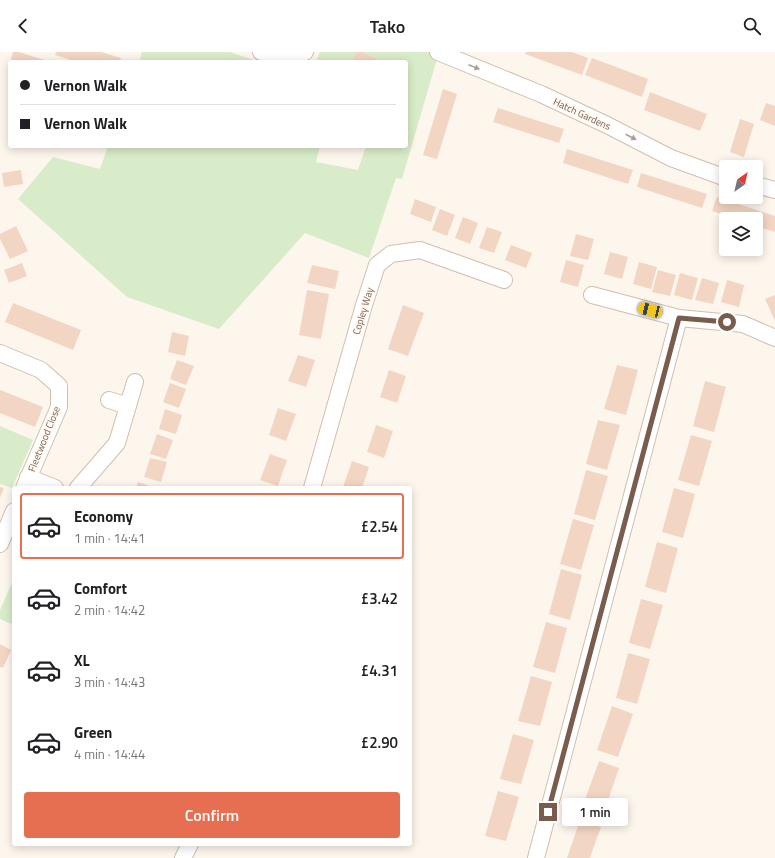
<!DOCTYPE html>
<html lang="en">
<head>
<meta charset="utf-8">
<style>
	body { margin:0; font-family:"Titillium Web",sans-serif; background:#f6f6f6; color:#202124; height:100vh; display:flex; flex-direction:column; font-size:15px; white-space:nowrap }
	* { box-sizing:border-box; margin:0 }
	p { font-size:13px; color:#757577 }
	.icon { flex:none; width:22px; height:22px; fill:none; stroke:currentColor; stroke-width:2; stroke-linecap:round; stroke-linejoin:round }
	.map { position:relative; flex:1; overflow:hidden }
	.side { position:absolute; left:12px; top:434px; width:400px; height:360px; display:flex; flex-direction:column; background:#fff; border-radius:4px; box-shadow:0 2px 10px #0003 }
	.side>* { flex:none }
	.top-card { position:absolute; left:8px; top:8px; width:400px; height:88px; border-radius:4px; box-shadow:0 2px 10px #0003; display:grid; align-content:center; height:88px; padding:0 12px; background:#fff }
	.needle { width:26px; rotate:34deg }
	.fabs { position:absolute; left:719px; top:108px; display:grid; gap:8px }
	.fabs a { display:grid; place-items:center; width:44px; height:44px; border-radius:4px; background:#fff; box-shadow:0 2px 10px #0003; font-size:20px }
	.end { position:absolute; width:18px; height:18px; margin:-9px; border:5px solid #7a5c4d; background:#fff; box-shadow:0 0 0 2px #fff }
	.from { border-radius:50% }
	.bubble { position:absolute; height:28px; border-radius:4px; background:#fff; box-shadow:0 2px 10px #0003; font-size:13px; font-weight:600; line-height:28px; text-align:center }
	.car { position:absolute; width:12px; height:24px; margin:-12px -6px; border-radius:5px; box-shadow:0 0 3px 1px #0007; background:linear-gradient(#f5c518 24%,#345 0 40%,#f5c518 0 76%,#345 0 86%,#f5c518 0) }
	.top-card b { display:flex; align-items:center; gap:14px; height:38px; font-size:15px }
	.top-card b+b { border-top:1px solid #e0e0e0 }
	.top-card i { width:10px; height:10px; background:#202124 }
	ul { padding:7px 0 0; list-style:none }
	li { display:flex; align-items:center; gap:12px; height:66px; margin:0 8px 6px; padding:0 4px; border:2px solid transparent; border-radius:4px }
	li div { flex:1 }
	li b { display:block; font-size:15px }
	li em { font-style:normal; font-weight:600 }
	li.selected { border-color:#e76f51 }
	li>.icon { width:36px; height:36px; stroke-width:1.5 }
	.action { display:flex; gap:8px; margin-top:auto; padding:8px 12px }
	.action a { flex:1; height:46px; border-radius:4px; background:#e76f51; color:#fff; font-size:16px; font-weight:600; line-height:46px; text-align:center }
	header { display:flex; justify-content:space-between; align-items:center; height:52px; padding:0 12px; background:#fff; font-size:18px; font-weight:600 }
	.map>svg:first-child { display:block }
</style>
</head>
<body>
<header><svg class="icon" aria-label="back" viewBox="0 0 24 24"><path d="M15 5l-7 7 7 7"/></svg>Tako<svg class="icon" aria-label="search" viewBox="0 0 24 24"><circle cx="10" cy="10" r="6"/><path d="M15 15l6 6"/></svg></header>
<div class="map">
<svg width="775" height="806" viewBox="0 0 775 806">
	<rect width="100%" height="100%" fill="#fdf6ec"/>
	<!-- green -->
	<path fill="#d8ecc9" d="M142 0H230L260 10H139Z
		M320 0H356L352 10H316Z
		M362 0H439L402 127 396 126 369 206 305 181 219 277 127 245 18 147 53 105 100 117 108 94H320L316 110 358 118 366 94H406V10H376L377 6Z
		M0 374 33 388 12 436 0 432Z
		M14 526V573L0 567V558Z"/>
	<!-- building -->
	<path fill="#f3d5c3" d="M13 0H19L44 8V10H10Z
		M56 0H101L121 6 120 10H78L55 3Z
		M356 0H362L377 6 376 10H352Z
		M526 0H572L588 6 582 23 525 2Z
		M592 6 648 27 642 45 585 23Z
		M443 37 457 42 437 107 423 103Z
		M650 40 707 62 700 79 644 58Z
		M766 51 775 54V74L760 68Z
		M498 56 564 77 559 91 493 70Z
		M740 67 754 72 744 105 730 100Z
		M567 97 633 118 628 132 563 111Z
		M21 118 23 132 4 135 2 121Z
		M641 121 707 142 702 156 637 135Z
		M717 145 775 164V180L756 174V167H735L712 159Z
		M415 147 436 155 431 170 410 162Z
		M440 157 455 163 447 184 432 178Z
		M463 165 478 171 470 192 455 186Z
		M16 174 28 199 10 207 0 187V182Z
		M487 175 502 180 494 201 479 196Z
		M576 182 594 187 588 208 570 204Z
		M511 193 532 201 526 216 505 208Z
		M610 200 628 205 622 227 604 222Z
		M566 208 584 213 578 235 560 230Z
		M639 210 657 215 651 237 633 232Z
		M22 211 27 224 9 231 4 218Z
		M312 213 339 219 335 237 307 231Z
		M658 218 676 223 670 244 652 240Z
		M680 221 698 226 692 248 674 243Z
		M702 226 719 231 713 252 695 248Z
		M727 228 744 233 739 255 721 250Z
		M307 238 329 242 321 287 299 283Z
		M775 243V269L765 247Z
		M13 251 81 278 73 298 5 270Z
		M403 253 424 261 408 304 388 297Z
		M172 280 189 284 185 304 168 300Z
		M298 303 315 308 306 335 288 329Z
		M177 308 194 314 186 333 170 327Z
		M617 313 638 318 626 363 604 357Z
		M389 318 406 324 397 351 380 345Z
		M705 329 726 335 714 380 693 374Z
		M170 331 186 337 179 356 163 350Z
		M0 338 43 355 35 375 0 361Z
		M278 356 296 362 286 389 269 383Z
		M165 357 182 363 176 382 159 377Z
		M598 368 620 373 607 418 586 412Z
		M376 373 393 379 384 406 367 400Z
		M157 382 173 388 166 407 150 402Z
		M691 383 712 389 699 434 678 428Z
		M270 402 287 408 278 434 260 428Z
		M150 406 167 410 161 430 144 425Z
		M352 409 369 415 362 436 343 435Z
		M586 418 608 424 595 468 574 462Z
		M138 430 155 436H136Z
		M0 435 4 436 0 446Z
		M674 436 695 442 683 486 662 480Z
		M573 467 594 473 581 518 560 512Z
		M657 490 678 496 666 541 645 535Z
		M561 517 582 523 570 568 549 562Z
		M641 547 663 553 650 597 629 591Z
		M546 570 567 576 555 621 533 615Z
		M0 592 11 598 3 616 0 615Z
		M628 601 650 607 637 652 616 646Z
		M531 624 552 630 540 674 518 669Z
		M612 654 633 662 618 705 597 698Z
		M513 682 534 688 521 732 500 727Z
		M599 709 619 716 604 760 583 753Z
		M498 739 519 745 506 789 485 784Z
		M580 768 601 775 593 797 590 806H567Z"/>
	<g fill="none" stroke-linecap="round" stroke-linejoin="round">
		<defs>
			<path id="minor" d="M261 0 285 8 305 0
				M438 0 541 42 607 73 671 106 726 126
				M756 133 775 138
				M592 243 679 266 743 272 775 286
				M0 301 41 318 59 334V355L24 436
				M109 348 128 354
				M28 425 55 436
				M78 436 117 391 135 330
				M312 436 364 253 377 213 391 202 420 198 504 228
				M0 492 14 459
				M183 806 190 792
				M536 806 679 266"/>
		</defs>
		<!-- minor casing -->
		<use href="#minor" stroke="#d1beb0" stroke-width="18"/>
		<!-- minor -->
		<use href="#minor" stroke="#fff" stroke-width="16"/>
	</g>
	<!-- one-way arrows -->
	<defs><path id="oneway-solid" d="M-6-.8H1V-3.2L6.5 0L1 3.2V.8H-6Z"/></defs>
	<g fill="#af9d94">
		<use href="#oneway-solid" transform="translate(474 15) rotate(22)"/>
		<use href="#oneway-solid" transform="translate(631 85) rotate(27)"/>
	</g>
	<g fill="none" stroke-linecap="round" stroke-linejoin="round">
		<!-- route -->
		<path stroke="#7a5c4d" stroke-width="5" d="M548 760 679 266 727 270"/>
	</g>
	<g text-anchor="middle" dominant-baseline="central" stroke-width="3.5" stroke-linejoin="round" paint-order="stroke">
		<!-- street labels -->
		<g font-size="10" fill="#7a5c4d" stroke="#fffaf3">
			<text transform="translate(582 62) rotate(25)">Hatch Gardens</text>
			<text transform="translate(363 259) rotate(-73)">Copley Way</text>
			<text transform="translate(44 387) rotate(-68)">Fleetwood Close</text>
		</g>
	</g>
</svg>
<div class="fabs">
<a><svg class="needle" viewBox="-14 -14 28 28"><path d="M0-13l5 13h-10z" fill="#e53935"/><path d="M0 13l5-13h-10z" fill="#757577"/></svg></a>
<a><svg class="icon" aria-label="layers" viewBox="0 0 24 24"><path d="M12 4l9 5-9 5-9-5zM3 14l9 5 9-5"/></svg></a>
</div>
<i class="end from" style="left:727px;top:270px"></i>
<i class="end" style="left:548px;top:760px"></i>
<div class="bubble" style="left:562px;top:746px;width:66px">1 min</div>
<i class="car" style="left:650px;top:258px;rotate:284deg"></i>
<div class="top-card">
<b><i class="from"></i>Vernon Walk</b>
<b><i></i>Vernon Walk</b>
</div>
<section class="side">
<ul>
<li class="selected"><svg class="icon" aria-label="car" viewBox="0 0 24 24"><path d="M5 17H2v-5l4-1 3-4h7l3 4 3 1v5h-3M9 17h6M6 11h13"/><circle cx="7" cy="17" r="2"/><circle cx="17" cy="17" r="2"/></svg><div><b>Economy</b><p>1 min · 14:41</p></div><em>£2.54</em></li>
<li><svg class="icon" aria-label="car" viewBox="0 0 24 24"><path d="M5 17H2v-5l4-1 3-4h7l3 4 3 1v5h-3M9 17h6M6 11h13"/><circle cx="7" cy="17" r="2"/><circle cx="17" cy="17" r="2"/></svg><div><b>Comfort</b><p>2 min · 14:42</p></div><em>£3.42</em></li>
<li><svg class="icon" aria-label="car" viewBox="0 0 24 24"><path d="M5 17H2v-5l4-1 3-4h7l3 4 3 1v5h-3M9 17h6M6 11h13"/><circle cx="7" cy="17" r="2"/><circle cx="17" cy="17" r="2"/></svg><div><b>XL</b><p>3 min · 14:43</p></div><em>£4.31</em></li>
<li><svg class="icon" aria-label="car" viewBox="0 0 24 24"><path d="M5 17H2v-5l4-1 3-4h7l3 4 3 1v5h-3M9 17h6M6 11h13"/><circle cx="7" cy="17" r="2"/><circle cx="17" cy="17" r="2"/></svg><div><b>Green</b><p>4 min · 14:44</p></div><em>£2.90</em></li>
</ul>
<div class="action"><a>Confirm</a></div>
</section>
</div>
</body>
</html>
